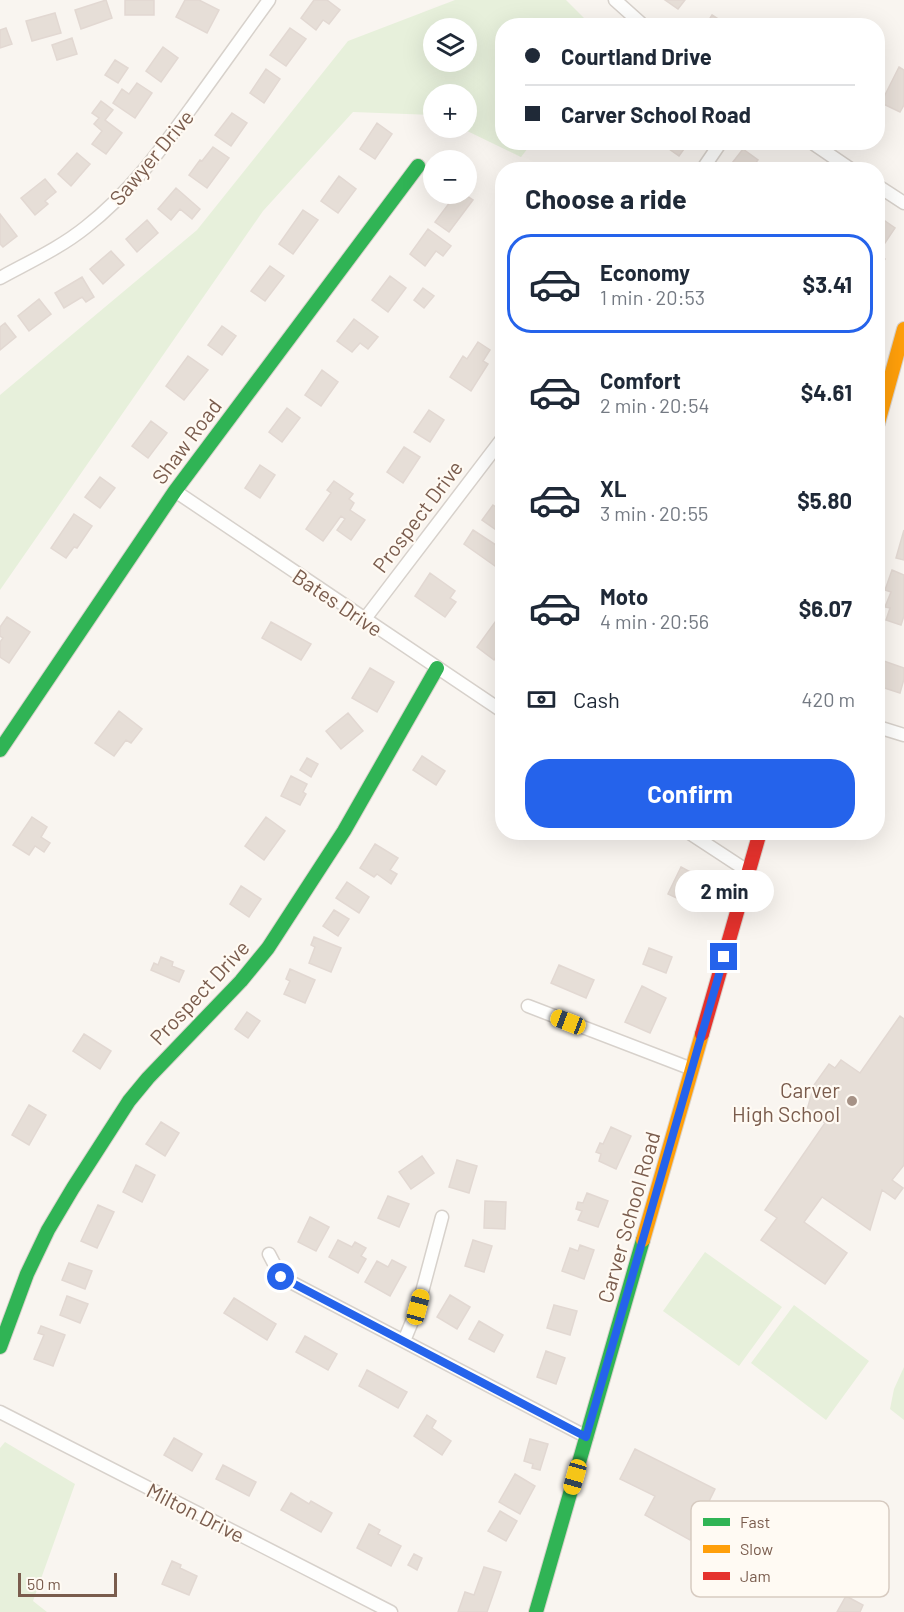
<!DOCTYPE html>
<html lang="en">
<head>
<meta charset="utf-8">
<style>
	body { margin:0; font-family:Barlow,sans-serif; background:#f2f2f3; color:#1f2937; height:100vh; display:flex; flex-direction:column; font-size:22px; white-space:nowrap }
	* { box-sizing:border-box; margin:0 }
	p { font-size:20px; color:#747a83 }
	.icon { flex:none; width:33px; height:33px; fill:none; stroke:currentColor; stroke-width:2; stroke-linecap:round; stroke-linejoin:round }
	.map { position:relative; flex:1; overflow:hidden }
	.panel { position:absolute; left:495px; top:162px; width:390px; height:678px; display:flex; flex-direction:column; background:#fff; border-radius:24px; box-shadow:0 6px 24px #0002 }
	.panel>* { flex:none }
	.banner { position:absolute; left:495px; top:18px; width:390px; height:132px; border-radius:24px; box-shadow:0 6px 24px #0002; display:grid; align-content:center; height:132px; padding:0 30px; background:#fff }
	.buttons { position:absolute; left:423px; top:18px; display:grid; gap:12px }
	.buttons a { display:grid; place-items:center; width:54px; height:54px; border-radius:50%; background:#fff; box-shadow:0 6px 24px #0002; font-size:30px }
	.scale { position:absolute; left:18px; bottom:15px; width:99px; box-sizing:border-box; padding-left:6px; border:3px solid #7a5c4d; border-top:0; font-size:16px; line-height:21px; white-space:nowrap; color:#7a5c4d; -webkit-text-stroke:4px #fffaf3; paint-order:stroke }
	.end { position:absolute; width:27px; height:27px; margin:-14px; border:8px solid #2563eb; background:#fff; box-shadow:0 0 0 3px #fff }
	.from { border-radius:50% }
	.bubble { position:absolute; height:42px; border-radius:21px; background:#fff; box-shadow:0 6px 24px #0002; font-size:20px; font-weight:700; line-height:42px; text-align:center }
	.car { position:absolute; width:18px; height:36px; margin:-18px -9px; border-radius:8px; box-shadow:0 0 4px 2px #0007; background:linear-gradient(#f5c518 24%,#345 0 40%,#f5c518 0 76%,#345 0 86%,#f5c518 0) }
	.banner b { display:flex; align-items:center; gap:21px; height:57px; font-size:22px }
	.banner b+b { border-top:2px solid #e0e1e3 }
	.banner i { width:15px; height:15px; background:#1f2937 }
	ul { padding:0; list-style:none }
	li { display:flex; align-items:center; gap:18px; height:99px; margin:0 12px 9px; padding:0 18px; border:3px solid transparent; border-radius:24px }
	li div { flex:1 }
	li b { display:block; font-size:22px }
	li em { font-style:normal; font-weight:700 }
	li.current { border-color:#2563eb }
	li>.icon { width:54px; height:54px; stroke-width:1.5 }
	h2 { padding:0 30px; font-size:27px; line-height:72px }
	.pay { display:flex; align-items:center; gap:15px; height:66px; padding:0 30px; font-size:22px }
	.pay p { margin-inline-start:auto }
	.primary-button { display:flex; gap:12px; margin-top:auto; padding:12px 30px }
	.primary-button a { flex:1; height:69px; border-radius:24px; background:#2563eb; color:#fff; font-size:24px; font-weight:700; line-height:69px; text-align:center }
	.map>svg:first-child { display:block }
</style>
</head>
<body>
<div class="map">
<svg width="904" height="1612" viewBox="0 0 904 1612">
	<rect width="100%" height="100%" fill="#f9f5f0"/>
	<!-- green -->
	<path fill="#e7f0db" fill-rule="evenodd" d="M455 0H566L591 25 502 26V142L532 143 521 157 461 128H466V94H434L433 115 353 112 263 211 0 590V395L197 230 348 41ZM466 28V62H434V28Z
		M705 1252 782 1307 739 1366 663 1311Z
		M794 1305 869 1361 826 1420 751 1363Z
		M904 1367V1420L890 1409 894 1389Z
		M5 1442 75 1484 33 1601 47 1612H0V1448Z"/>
	<!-- building -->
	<path fill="#e6ded7" stroke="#e2d8d2" stroke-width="1.5" d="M106 0 112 18 81 29 75 10Z
		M125 0H154V15H125Z
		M185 0H199L219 10 207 33 176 17Z
		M314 0H327L340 10 329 24 323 20 316 30 301 18Z
		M665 0H685L678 9Z
		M55 13 61 33 32 41 26 21Z
		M712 15 729 26H705Z
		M6 28 12 44 0 48V30Z
		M290 28 306 39 286 66 270 55Z
		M72 38 77 54 57 60 52 45Z
		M163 47 178 58 161 82 146 71Z
		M115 60 128 68 118 83 105 75Z
		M899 67 904 70V105L900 112 881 103Z
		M266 69 280 79 264 103 250 93Z
		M137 83 152 93 135 118 113 103 122 89 129 94Z
		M101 101 113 110 105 120 122 133 106 154 92 144 102 131 94 124 99 118 92 113Z
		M232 113 247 123 231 146 215 135Z
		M377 123 392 134 375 159 360 149Z
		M659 142H689L679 156Z
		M213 147 229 158 207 188 189 175 200 160 202 161Z
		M743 149 758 160 750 170H732L729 167Z
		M77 153 90 164 71 186 58 174Z
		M339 176 356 189 338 213 321 201Z
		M45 179 56 192 45 201 48 204 35 215 21 198Z
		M176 188 200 209 192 219 180 209 171 220 158 209Z
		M456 194H464L473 200 449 232 435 222Z
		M303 210 318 220 293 254 279 244Z
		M0 214 17 236 3 247 0 244Z
		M878 216 895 228 885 243 878 237Z
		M147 220 158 233 137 252 126 239Z
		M428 229 451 246 443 256 436 251 425 266 410 254Z
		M111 251 124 265 103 284 90 269Z
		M878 254 885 259 879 269H878Z
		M270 266 284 276 265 301 251 291Z
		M390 276 406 288 388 312 372 300Z
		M82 277 94 297 86 302 82 297 64 308 55 293Z
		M423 288 434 296 424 308 414 300Z
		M39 299 51 314 29 331 18 316Z
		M354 319 378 337 368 349 360 343 352 352 337 341Z
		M5 323 16 337 0 350V327Z
		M222 326 236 336 222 355 208 345Z
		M478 342 490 350 483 361 488 364 471 391 450 377 463 356 467 359Z
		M188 356 208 370 184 400 166 386Z
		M322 370 338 382 321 406 305 395Z
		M287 408 300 418 282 442 269 432Z
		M429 410 444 420 430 442 414 432Z
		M151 421 167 433 148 458 132 446Z
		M404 447 420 457 403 483 387 472Z
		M260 465 275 475 260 498 245 488Z
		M100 477 115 488 100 508 85 497Z
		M334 481 353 494 349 499 354 503 350 510 365 520 351 540 337 530 345 519 341 516 323 541 306 529 331 493 327 490Z
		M493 505 502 511V534L482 520Z
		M74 514 92 526 77 548 74 547 66 558 51 548Z
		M473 530 502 549V555L495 566 464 544Z
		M904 530V560L896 558Z
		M892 570 904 575V616L901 625 886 620 890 608 885 607 891 592 885 590Z
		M430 573 455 591 450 598 456 602 445 617 415 596Z
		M7 617 30 632 9 663 0 657V642L3 638 0 636V627Z
		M498 618 502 621V648L494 660 477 647Z
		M271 622 311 644 301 660 262 638Z
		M878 659 904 668V679L900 693 878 686Z
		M370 668 394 682 377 712 352 698Z
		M119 711 142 729 131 743 126 740 114 756 95 743Z
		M348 713 363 731 341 749 326 731Z
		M422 756 445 771 436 785 413 770Z
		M307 758 318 764 311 777 300 770Z
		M291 776 307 784 303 792 306 794 300 805 281 796Z
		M32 817 47 827 41 837 50 843 44 852 35 846 29 855 13 845Z
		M266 817 285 831 264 860 245 846Z
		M375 844 398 858 390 870 397 874 391 884 377 874 374 877 360 868Z
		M681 867 696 875 693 882 696 884 687 903 668 894Z
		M347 882 369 897 359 913 336 898Z
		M241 886 261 899 249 917 230 904Z
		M334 910 349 919 338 936 323 926Z
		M314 937 341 948 331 972 309 963 315 947 311 945Z
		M649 948 672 957 666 973 643 964Z
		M161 957 173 962 172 966 184 971 179 982 151 970 154 963 158 965Z
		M559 965 594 980 586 998 551 983Z
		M290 969 315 980 305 1003 284 994 290 981 286 979Z
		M642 986 666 998 650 1033 625 1022Z
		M247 1012 260 1021 248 1038 235 1029Z
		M900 1016 904 1019V1165L892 1180 903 1188 895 1199 882 1190 870 1230 822 1197 804 1222 847 1253 825 1284 761 1240 777 1218 765 1210 825 1123 807 1110 814 1085 829 1064 835 1068 841 1060 860 1073Z
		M84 1034 111 1051 100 1069 73 1051Z
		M29 1105 46 1115 29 1145 12 1135Z
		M161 1122 179 1133 165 1156 146 1144Z
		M611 1127 631 1136 616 1169 599 1161 601 1154 596 1152 600 1143 603 1144Z
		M422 1156 434 1173 411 1189 399 1172Z
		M457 1160 477 1166 469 1193 449 1187Z
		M136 1165 155 1175 142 1202 123 1192Z
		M587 1193 608 1201 598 1227 578 1220 582 1211 576 1209 578 1202 583 1203Z
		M388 1196 409 1204 399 1227 378 1218Z
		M485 1201 506 1202 505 1229 484 1228Z
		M98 1205 114 1212 97 1248 81 1241Z
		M310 1217 329 1227 316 1251 298 1242Z
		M338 1240 352 1247 355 1242 366 1248 361 1256 366 1259 358 1273 329 1257Z
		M473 1240 492 1246 484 1272 465 1266Z
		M580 1245 594 1250 584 1279 562 1271 570 1248 578 1251Z
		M392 1260 406 1267 390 1296 365 1282 377 1261 388 1267Z
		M69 1263 92 1271 85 1289 62 1280Z
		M450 1295 470 1307 457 1329 437 1317Z
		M67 1296 88 1304 80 1323 60 1315Z
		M234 1298 276 1324 267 1340 224 1313Z
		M554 1305 577 1311 570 1335 547 1328Z
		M479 1321 503 1335 494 1352 469 1339Z
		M41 1326 65 1335 53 1366 34 1359 44 1335 38 1333Z
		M305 1336 337 1354 328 1370 296 1352Z
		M546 1351 565 1358 556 1384 537 1377Z
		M367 1370 407 1392 398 1408 359 1386Z
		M427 1415 436 1421 432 1428 451 1441 442 1455 414 1436Z
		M174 1438 202 1454 192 1471 164 1455Z
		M530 1439 548 1444 540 1470 532 1468 533 1464 524 1461Z
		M635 1449 715 1489 690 1540 645 1515 655 1496 620 1479Z
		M223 1465 256 1482 249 1496 216 1479Z
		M515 1474 535 1486 520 1514 499 1502Z
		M291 1493 309 1504 311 1501 332 1513 321 1532 281 1510Z
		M500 1511 517 1521 506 1541 488 1531Z
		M369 1524 380 1530 378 1534 401 1546 391 1566 357 1548Z
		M414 1554 422 1558 417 1570 408 1565Z
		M172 1561 181 1565 180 1568 197 1576 189 1595 162 1584Z
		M484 1567 501 1572 487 1612H458L465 1592 474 1595Z
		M846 1596 863 1605 860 1612H837Z"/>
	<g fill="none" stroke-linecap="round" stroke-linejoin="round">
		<defs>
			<path id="street" d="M615 0 644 26
				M811 142 852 170
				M702 170 721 142
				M878 186 904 203
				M0 278C29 262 60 248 86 227 130 193 162 148 194 104 219 69 244 35 269 0
				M175 491 502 711
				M364 620 502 439
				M878 727 904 735
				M688 832 749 872
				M528 1006 692 1069
				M269 1254 281 1277 587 1437
				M404 1341 418 1307 442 1217
				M0 1412 391 1612"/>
			<path id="fast" d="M0 750 175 491 418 166
				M0 1347 27 1274 48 1230 73 1188 129 1101 148 1078 241 981 268 948 344 831 437 668
				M536 1612 643 1240"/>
			<path id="slow" d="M878 423 904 329
				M643 1240 702 1034"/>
			<path id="jam" d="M702 1034 760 832"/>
		</defs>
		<!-- street casing -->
		<use href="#street" stroke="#d7d1cb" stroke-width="15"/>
		<!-- fast casing -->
		<use href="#fast" stroke="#d9d2cb" stroke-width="16"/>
		<!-- slow casing -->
		<use href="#slow" stroke="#d9d2cb" stroke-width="16"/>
		<!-- jam casing -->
		<use href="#jam" stroke="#d9d2cb" stroke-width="16"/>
		<!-- street -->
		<use href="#street" stroke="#fefefd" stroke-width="12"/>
		<!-- fast -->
		<use href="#fast" stroke="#30b455" stroke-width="14"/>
		<!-- slow -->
		<use href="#slow" stroke="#ff9f0a" stroke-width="14"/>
		<!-- jam -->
		<use href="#jam" stroke="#e5322d" stroke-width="14"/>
	</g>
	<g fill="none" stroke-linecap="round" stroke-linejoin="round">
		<!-- route -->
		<path stroke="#2563eb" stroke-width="8" d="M281 1277 586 1437 724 957"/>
	</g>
	<!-- markers -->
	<circle fill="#a69286" stroke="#fffaf3" stroke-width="2" cx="852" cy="1101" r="6"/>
	<g text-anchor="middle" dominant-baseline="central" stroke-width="4.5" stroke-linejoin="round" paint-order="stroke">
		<!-- street labels -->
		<g font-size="21" fill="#7a5c4d" stroke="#fffaf3">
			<text transform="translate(151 157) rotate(-50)">Sawyer Drive</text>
			<text transform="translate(186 441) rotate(-53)">Shaw Road</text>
			<text transform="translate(417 516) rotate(-53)">Prospect Drive</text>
			<text transform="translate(338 602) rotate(34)">Bates Drive</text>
			<text transform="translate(199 992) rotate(-47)">Prospect Drive</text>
			<text transform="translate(628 1217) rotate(-74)">Carver School Road</text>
			<text transform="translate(196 1512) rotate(27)">Milton Drive</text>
		</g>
		<!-- poi labels -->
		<g font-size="21" fill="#7a5c4d" stroke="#fffaf3" text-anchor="end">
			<text x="840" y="1089">Carver<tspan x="840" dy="24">High School</tspan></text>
		</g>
	</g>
	<!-- legend -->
	<rect x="691" y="1501" width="198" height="96" rx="9" fill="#fffaf3" stroke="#d7cbc1" stroke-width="1.5"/>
	<rect x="703" y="1518" width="27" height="8" fill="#30b455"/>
	<rect x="703" y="1545" width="27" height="8" fill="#ff9f0a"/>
	<rect x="703" y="1572" width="27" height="8" fill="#e5322d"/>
	<g font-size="16" fill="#7a5c4d">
		<text x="740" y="1528">Fast</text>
		<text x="740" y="1555">Slow</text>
		<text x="740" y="1582">Jam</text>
	</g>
</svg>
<div class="buttons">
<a><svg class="icon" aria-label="layers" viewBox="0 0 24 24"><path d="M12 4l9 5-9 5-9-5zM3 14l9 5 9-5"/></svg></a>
<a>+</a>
<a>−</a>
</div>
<div class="scale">50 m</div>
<i class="end from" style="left:281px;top:1277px"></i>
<i class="end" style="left:724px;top:957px"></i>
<div class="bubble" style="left:675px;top:870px;width:99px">2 min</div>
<i class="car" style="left:568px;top:1022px;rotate:291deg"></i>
<i class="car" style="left:418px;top:1307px;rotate:15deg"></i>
<i class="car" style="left:575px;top:1477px;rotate:196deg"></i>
<div class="banner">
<b><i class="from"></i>Courtland Drive</b>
<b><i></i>Carver School Road</b>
</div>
<section class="panel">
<h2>Choose a ride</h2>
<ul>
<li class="current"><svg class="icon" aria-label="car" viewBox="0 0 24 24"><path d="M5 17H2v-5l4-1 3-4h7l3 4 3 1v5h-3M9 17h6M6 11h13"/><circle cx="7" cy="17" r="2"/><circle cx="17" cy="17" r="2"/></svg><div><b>Economy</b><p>1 min · 20:53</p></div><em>$3.41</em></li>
<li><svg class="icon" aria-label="car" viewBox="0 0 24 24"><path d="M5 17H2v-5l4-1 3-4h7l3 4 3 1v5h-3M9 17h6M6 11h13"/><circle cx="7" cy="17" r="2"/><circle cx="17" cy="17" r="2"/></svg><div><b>Comfort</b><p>2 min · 20:54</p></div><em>$4.61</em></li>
<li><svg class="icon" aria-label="car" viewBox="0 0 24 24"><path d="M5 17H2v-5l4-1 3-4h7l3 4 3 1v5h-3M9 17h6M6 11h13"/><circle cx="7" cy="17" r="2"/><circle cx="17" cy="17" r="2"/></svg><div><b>XL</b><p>3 min · 20:55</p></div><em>$5.80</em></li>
<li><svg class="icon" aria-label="car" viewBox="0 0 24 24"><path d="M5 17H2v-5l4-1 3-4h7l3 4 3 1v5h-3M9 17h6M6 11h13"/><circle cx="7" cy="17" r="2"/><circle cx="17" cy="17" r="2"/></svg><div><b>Moto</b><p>4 min · 20:56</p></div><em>$6.07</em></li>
</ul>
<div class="pay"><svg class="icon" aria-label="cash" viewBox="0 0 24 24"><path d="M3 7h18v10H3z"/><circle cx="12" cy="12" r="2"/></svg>Cash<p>420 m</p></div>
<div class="primary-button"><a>Confirm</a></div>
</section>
</div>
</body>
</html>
